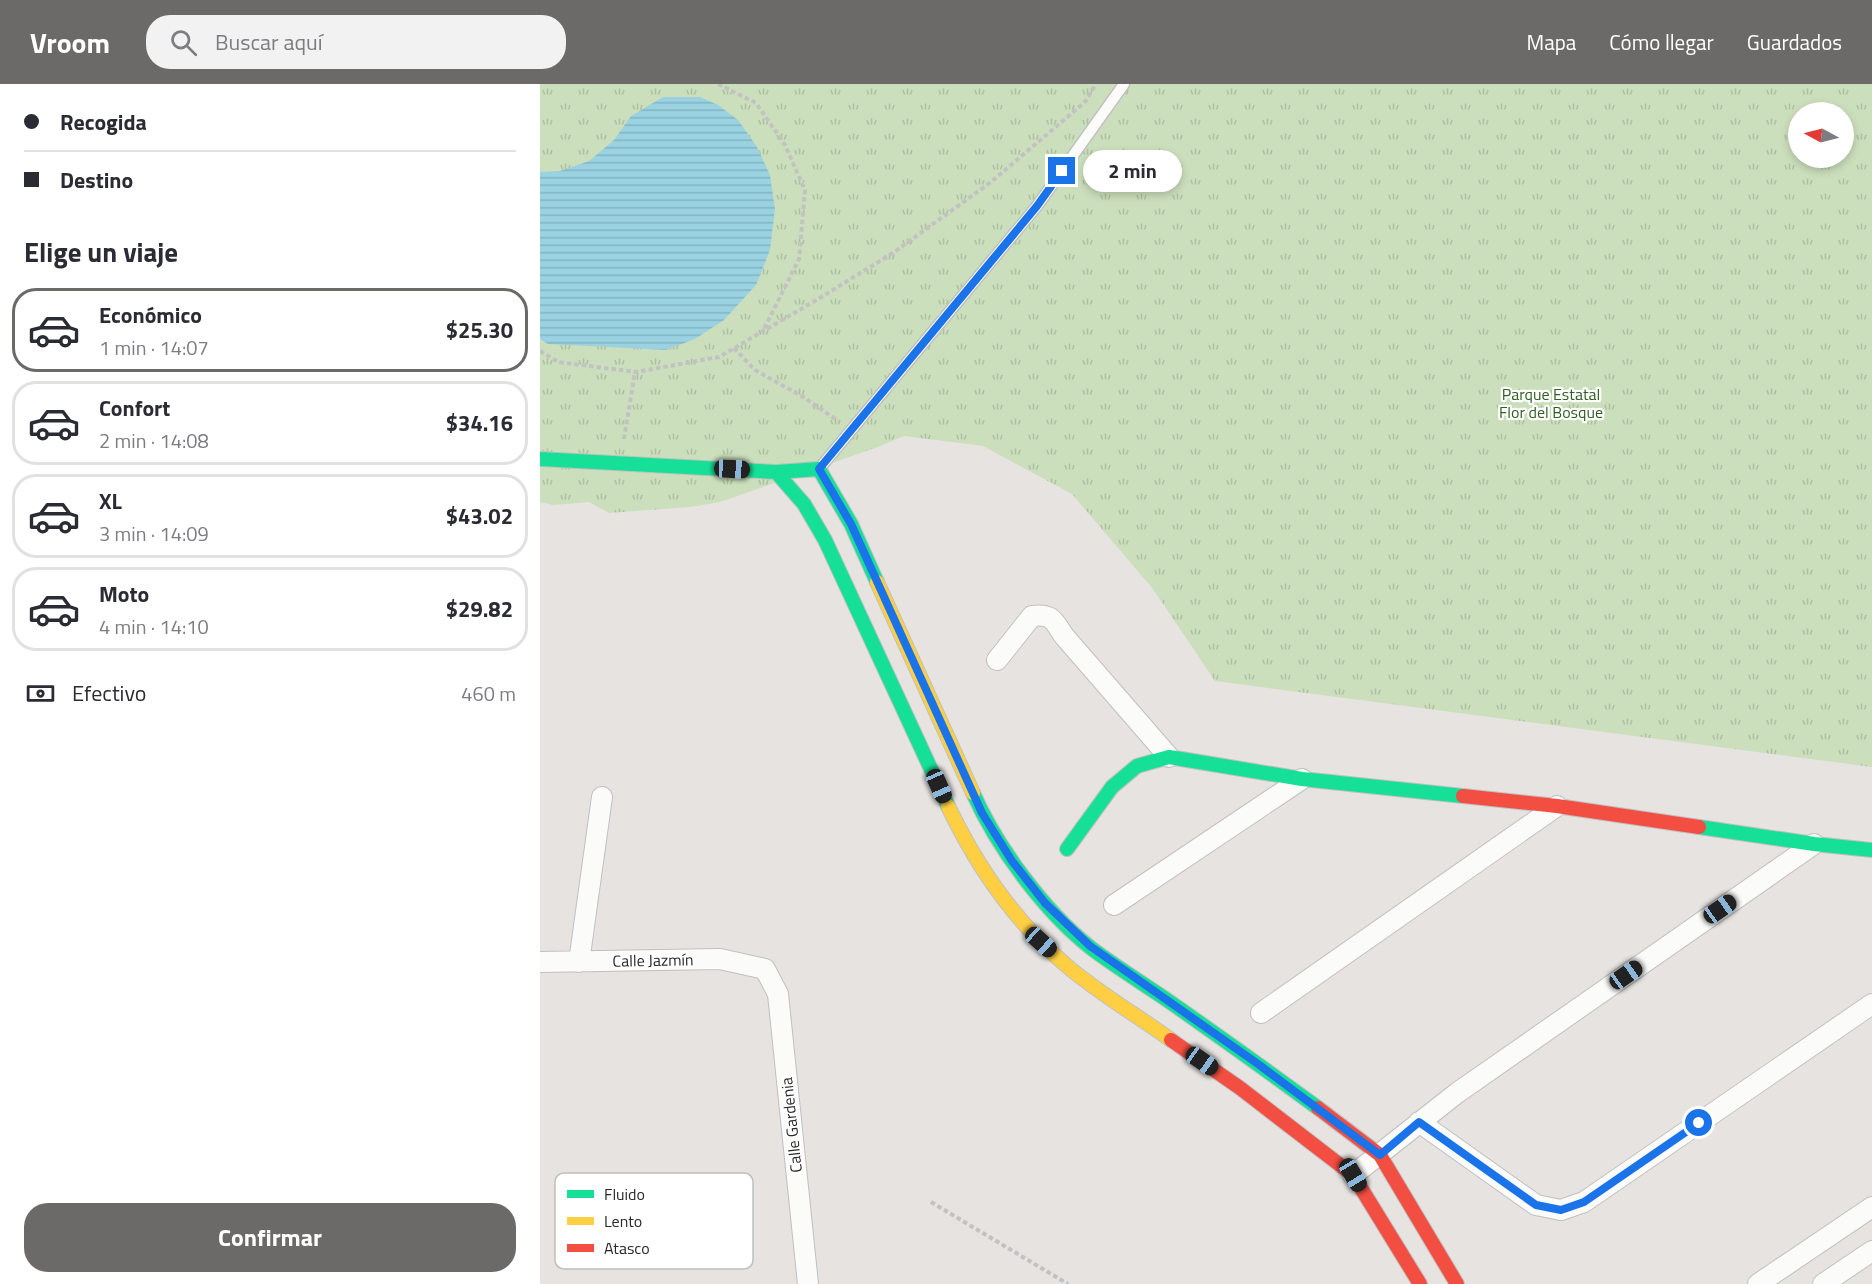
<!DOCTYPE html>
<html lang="es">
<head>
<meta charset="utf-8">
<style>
	body { margin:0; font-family:"Titillium Web",sans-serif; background:#f2f2f3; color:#2b2b33; height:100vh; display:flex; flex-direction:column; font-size:22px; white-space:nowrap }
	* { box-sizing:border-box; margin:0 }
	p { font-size:20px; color:#7c7c81 }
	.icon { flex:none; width:33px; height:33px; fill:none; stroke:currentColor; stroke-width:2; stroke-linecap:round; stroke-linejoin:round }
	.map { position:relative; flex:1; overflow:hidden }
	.drawer { display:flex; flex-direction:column; background:#fff; width:540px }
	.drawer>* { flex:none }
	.hud { display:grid; align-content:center; height:132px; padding:0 24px; background:#fff }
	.needle { width:39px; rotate:277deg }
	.controls { position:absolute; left:1248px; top:18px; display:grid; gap:12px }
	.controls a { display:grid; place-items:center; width:66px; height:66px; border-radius:50%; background:#fff; box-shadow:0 3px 9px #0003; font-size:30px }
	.end { position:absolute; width:27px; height:27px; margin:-14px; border:8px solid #1a73e8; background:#fff; box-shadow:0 0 0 3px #fff }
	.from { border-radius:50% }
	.bubble { position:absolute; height:42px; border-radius:21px; background:#fff; box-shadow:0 3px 9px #0003; font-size:20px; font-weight:700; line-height:42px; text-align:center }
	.car { position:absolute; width:18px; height:36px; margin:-18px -9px; border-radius:8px; box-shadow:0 0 4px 2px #0007; background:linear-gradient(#222 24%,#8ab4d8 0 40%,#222 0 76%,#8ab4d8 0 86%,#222 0) }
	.hud b { display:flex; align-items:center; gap:21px; height:57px; font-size:22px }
	.hud b+b { border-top:2px solid #e1e1e2 }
	.hud i { width:15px; height:15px; background:#2b2b33 }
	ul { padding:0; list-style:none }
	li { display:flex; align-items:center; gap:18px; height:84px; margin:0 12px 9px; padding:0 12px; border:3px solid #e1e1e2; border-radius:24px }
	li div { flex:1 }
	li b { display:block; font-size:22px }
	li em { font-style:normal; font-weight:700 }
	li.on { border-color:#6b6a69 }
	li>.icon { width:54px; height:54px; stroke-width:1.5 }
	h2 { padding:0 24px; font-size:27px; line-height:72px }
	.pay { display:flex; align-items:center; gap:15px; height:66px; padding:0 24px; font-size:22px }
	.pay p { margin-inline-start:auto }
	.cta { display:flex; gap:12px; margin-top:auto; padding:12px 24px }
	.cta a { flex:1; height:69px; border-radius:24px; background:#6b6a69; color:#fff; font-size:24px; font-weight:700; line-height:69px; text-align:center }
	header { display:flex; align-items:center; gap:36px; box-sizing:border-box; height:84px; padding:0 30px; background:#6b6a69; color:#fff }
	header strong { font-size:28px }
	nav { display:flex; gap:33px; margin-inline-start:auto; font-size:21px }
	.search { width:420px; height:54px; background:#f2f2f3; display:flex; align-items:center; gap:15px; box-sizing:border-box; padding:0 21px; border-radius:24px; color:#7c7c81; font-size:22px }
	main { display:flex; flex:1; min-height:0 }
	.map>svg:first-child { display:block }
</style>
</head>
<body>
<header>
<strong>Vroom</strong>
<div class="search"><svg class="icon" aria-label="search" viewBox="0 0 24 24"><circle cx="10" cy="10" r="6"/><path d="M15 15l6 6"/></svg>Buscar aquí</div>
<nav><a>Mapa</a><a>Cómo llegar</a><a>Guardados</a></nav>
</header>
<main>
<section class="drawer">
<div class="hud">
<b><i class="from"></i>Recogida</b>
<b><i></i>Destino</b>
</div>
<h2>Elige un viaje</h2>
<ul>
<li class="on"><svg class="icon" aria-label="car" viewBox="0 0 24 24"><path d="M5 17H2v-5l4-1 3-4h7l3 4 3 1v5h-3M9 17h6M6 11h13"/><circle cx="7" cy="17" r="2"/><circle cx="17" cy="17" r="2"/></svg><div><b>Económico</b><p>1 min · 14:07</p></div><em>$25.30</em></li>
<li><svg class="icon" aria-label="car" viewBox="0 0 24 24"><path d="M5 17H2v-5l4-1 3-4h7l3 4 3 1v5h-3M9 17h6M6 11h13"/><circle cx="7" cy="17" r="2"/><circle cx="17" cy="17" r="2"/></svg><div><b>Confort</b><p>2 min · 14:08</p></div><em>$34.16</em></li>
<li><svg class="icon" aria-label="car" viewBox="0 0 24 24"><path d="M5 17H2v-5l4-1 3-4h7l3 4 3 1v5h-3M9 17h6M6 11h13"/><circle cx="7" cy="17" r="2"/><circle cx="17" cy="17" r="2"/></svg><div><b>XL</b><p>3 min · 14:09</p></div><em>$43.02</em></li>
<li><svg class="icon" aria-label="car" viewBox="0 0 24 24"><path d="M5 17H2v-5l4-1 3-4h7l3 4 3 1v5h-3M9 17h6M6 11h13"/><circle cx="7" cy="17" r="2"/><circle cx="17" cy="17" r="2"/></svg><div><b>Moto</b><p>4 min · 14:10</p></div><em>$29.82</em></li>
</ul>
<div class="pay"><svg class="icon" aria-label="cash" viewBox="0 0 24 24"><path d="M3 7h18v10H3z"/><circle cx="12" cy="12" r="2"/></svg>Efectivo<p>460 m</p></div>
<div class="cta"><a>Confirmar</a></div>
</section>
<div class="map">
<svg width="1332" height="1200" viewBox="0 0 1332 1200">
	<defs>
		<pattern id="grass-tufts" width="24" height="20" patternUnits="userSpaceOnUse" patternTransform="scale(1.5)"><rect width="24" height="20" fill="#ccdfbc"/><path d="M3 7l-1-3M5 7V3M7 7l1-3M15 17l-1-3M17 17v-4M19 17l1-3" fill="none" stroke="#afbfa2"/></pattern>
		<pattern id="water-rules" width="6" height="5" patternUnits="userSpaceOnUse" patternTransform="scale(1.5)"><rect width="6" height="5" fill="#9ad2e1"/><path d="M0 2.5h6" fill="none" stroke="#85b4c1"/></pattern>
	</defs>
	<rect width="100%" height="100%" fill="#e6e3e0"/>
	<!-- grass -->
	<path fill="url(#grass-tufts)" fill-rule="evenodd" d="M0 0H1332V683L675 597 613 505 532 410 443 362 364 352 335 364 180 418 150 423 69 429 49 418 13 421 0 418ZM1258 28H1304V74H1258Z"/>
	<!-- water -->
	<path fill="url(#water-rules)" d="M123 13H160L178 21 198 36 217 63 230 91 235 125 230 166 216 201 184 236 155 255 126 266 8 260 0 255V88L20 87 49 77 74 56 91 32Z"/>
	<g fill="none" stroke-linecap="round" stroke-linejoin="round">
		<defs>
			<path id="lane" d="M279 385 497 122 584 0"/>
			<path id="street" d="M457 576 492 532C512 529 514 537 524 552L629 673
				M574 821 762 695
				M0 878 180 875 225 885 238 910 268 1200
				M39 878 62 713
				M721 929 1017 722
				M879 1038 996 1121 1021 1126 1044 1118 1332 920
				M813 1091 917 1009 1274 760
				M1218 1200 1332 1123
				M1283 1200 1332 1167"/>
			<path id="fast" d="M0 375 236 388 279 385 311 440 337 498
				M236 388 264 420 285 456 408 722
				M433 709C457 763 504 827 551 864 576 883 604 900 630 918 680 953 729 988 778 1024
				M1159 743 1274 760 1332 766
				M527 765 572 703 597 682 629 673 762 695 923 712"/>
			<path id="slow" d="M337 498 433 709
				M408 722C437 783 475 838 527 882 557 908 598 932 631 956"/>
			<path id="jam" d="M923 712 1017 722 1159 743
				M631 956 700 1004 813 1091 880 1200
				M778 1024 840 1071 917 1200"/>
		</defs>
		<!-- lane casing -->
		<use href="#lane" stroke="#c1c0c0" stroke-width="13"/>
		<!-- street casing -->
		<use href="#street" stroke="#c1c0c0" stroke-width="22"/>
		<!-- fast casing -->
		<use href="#fast" stroke="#c1c0c0" stroke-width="16"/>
		<!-- slow casing -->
		<use href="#slow" stroke="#c1c0c0" stroke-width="16"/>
		<!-- jam casing -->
		<use href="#jam" stroke="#c1c0c0" stroke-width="16"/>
		<!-- path -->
		<path stroke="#c3c2c2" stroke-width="4" stroke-dasharray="4.5 3" stroke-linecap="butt" d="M178 0 216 19 245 61 265 106 259 175 224 245
			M194 264 215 286 265 314 298 337
			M0 267 18 278 96 288 179 273 278 215 353 169 451 98 545 18 556 0
			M84 355 95 288
			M391 1118 528 1200"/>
		<!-- lane -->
		<use href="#lane" stroke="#fbfbfa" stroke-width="10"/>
		<!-- street -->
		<use href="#street" stroke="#fbfbfa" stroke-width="20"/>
		<!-- fast -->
		<use href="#fast" stroke="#16e098" stroke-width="14"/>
		<!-- slow -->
		<use href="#slow" stroke="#ffcf43" stroke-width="14"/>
		<!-- jam -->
		<use href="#jam" stroke="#f24e42" stroke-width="14"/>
	</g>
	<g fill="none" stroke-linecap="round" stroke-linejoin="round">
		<!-- route -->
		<path stroke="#1a73e8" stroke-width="8" d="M522 87 497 122 279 385 311 440 442 729 472 777 505 819 550 862 718 980 840 1071 879 1038 996 1121 1021 1126 1044 1118 1159 1039"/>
	</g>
	<g text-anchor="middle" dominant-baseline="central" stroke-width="4.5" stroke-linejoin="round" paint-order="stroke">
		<!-- park labels -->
		<g font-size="16" fill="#315e21" stroke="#fff">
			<text x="1011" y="310">Parque Estatal<tspan x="1011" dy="18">Flor del Bosque</tspan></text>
		</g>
		<!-- street labels -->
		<g font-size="16" fill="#292929" stroke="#fff">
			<text transform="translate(113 876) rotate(-1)">Calle Jazmín</text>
			<text transform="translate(251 1041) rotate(-96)">Calle Gardenia</text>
		</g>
	</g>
	<!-- legend -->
	<rect x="15" y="1089" width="198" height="96" rx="9" fill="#fff" stroke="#bfbfbf" stroke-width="1.5"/>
	<rect x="27" y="1106" width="27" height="8" fill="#16e098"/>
	<rect x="27" y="1133" width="27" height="8" fill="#ffcf43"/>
	<rect x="27" y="1160" width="27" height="8" fill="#f24e42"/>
	<g font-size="16" fill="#292929">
		<text x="64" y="1116">Fluido</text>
		<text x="64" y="1143">Lento</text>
		<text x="64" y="1170">Atasco</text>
	</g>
</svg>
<div class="controls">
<a><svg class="needle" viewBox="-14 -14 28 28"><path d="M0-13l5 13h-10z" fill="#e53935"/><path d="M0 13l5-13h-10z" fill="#7c7c81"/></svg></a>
</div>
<i class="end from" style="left:1159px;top:1039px"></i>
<i class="end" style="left:522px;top:87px"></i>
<div class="bubble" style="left:543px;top:66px;width:99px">2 min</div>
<i class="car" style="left:192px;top:385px;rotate:93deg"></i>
<i class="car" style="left:399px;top:702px;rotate:156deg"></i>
<i class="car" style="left:1180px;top:825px;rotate:55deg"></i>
<i class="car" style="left:501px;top:858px;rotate:132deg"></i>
<i class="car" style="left:1086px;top:891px;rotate:55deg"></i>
<i class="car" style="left:662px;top:977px;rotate:125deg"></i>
<i class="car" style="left:813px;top:1091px;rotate:149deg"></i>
</div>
</main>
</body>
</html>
